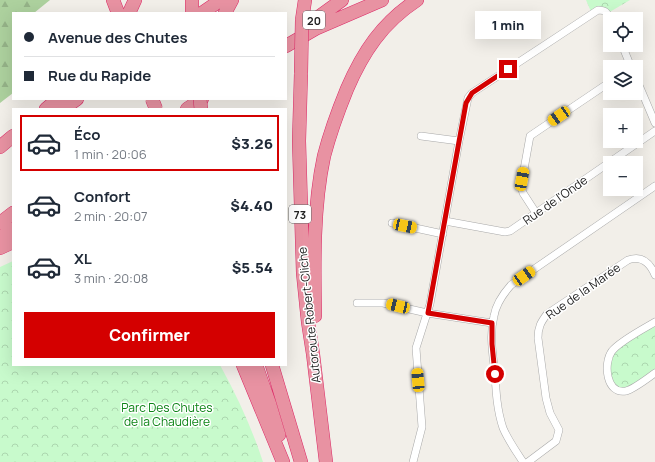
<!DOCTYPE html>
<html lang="fr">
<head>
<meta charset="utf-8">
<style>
	body { margin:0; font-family:Manrope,sans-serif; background:#f6f6f7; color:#1f2937; height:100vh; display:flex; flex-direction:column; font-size:15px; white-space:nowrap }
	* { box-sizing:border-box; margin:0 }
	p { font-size:13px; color:#747a83 }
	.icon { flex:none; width:22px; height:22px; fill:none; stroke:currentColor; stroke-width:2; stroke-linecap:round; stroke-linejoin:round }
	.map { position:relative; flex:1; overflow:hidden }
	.side { position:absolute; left:12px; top:108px; width:275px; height:258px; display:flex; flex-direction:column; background:#fff; border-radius:0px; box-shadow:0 4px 16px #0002 }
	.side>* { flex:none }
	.banner { position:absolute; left:12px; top:12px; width:275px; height:88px; border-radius:0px; box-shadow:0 4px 16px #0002; display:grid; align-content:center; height:88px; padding:0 12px; background:#fff }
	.controls { position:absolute; left:603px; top:12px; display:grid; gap:8px }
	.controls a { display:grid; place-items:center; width:40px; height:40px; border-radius:0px; background:#fff; box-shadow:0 4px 16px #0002; font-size:20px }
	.end { position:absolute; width:18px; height:18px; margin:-9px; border:5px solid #d40000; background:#fff; box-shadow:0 0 0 2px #fff }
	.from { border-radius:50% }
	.bubble { position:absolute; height:28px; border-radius:0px; background:#fff; box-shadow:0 4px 16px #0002; font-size:13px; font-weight:800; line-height:28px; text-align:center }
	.car { position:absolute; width:12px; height:24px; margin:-12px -6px; border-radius:5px; box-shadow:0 0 3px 1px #0007; background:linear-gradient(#f5c518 24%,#345 0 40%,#f5c518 0 76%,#345 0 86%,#f5c518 0) }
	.banner b { display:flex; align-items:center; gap:14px; height:38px; font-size:15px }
	.banner b+b { border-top:1px solid #e0e1e3 }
	.banner i { width:10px; height:10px; background:#1f2937 }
	ul { padding:7px 0 0; list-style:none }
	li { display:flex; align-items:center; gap:12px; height:56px; margin:0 8px 6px; padding:0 4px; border:2px solid transparent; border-radius:0px }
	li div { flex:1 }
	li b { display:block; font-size:15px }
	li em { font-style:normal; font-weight:800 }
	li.on { border-color:#d40000 }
	li>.icon { width:36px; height:36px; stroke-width:1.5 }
	.button { display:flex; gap:8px; margin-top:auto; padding:8px 12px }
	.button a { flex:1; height:46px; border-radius:0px; background:#d40000; color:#fff; font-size:16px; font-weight:800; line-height:46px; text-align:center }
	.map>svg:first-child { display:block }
</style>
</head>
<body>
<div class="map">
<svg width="655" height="462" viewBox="0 0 655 462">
	<defs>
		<pattern id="forest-firs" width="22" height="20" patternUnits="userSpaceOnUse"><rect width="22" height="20" fill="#add19e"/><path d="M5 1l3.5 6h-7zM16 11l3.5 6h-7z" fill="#95b388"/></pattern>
		<pattern id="park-crowns" width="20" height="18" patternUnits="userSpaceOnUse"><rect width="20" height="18" fill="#c8facc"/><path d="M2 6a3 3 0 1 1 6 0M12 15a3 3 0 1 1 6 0" fill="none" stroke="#acd6af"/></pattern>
	</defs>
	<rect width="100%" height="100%" fill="#f2efe9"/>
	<!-- forest -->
	<path fill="url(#forest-firs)" d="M0 0H50L34 13H13V93L0 103Z"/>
	<!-- park -->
	<path fill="url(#park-crowns)" d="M586 0H630L608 13 592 14Z
		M13 261V365H220C237 396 252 428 263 462H0V267Z
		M655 322V373L628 391 616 389 608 373 613 350Z"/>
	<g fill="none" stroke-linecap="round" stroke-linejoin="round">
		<defs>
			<path id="minor" d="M622 45 631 67
				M636 78 655 123
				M421 136 459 141
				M536 213 523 193 521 186 530 136 610 82
				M445 221 505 232 510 231 655 131
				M392 223 443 234
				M357 303H383L427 313 492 323
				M655 322C643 329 620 341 612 351 603 363 606 395 626 391 634 389 648 378 655 373
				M413 462 422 427 416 348 430 304 459 141 468 98 472 93 598 10C605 10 607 12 610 19
				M523 462C516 451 508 440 503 428 497 410 496 392 495 374 493 355 489 335 494 316 496 304 503 294 511 285L655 186
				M528 462 556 441 559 430 550 413 546 398 538 338C538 327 541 322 547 314L628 260C642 255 650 263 655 275"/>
			<path id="motorway" d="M113 0 118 13
				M192 0V13
				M129 13 135 0
				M202 13 221 0
				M225 13 232 0
				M302 20 305 0
				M302 29 342 0
				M286 46 317 28 382 0
				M301 73 299 141 303 273 308 322 313 354 326 462
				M46 109 58 99
				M63 109 77 99
				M187 109 202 99
				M0 147 13 136
				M0 223 13 213
				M0 238 13 229
				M0 248 13 242
				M315 316C314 264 313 207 324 156 330 133 338 111 347 89 363 52 382 23 417 0
				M243 365 283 462
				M256 365 270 405 279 435
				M272 365 301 462"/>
		</defs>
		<!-- minor casing -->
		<use href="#minor" stroke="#a9a9a9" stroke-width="8"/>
		<!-- motorway casing -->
		<use href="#motorway" stroke="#dc2a67" stroke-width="14"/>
		<!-- minor -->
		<use href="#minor" stroke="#fff" stroke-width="7"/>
		<!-- motorway -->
		<use href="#motorway" stroke="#e892a2" stroke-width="13"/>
		<defs>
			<path id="motorway-bridge" d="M301 73 302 20
				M152 99 156 109
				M200 99 201 109"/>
		</defs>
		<!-- motorway-bridge casing -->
		<use href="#motorway-bridge" stroke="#dc2a67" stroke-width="14" stroke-linecap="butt"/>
		<!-- motorway-bridge -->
		<use href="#motorway-bridge" stroke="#e892a2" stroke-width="13"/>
	</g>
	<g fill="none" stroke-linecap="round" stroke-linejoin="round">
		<!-- route -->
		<path stroke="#d40000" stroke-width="5" d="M495 374 492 344V323L428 313 466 103 472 93 508 69"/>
	</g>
	<g text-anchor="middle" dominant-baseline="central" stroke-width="3" stroke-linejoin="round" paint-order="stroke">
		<!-- shield labels -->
		<g fill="#fff" stroke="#646464" stroke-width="1">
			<rect x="303" y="11" width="22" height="18" rx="3"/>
			<rect x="289" y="205" width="22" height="18" rx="3"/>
		</g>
		<g font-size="11" font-weight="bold" fill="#222">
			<text x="314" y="20">20</text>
			<text x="300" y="214">73</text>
		</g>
		<!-- street labels -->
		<g font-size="12" fill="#222" stroke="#fff">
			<text transform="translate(555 200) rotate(-35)">Rue de l'Onde</text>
			<text transform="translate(583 291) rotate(-35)">Rue de la Marée</text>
			<text transform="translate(309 315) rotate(-96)">Autoroute Robert-Cliche</text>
		</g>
		<!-- park labels -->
		<g font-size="12" fill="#0c8416" stroke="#fff">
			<text x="167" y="407">Parc Des Chutes<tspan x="167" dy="14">de la Chaudière</tspan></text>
		</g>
	</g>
</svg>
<div class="controls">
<a><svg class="icon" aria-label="locate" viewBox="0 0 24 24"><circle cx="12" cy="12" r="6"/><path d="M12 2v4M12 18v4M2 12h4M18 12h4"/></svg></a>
<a><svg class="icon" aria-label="layers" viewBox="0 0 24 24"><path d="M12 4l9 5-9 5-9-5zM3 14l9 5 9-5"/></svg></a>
<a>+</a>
<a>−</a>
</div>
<i class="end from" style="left:495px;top:374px"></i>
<i class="end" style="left:508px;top:69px"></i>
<div class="bubble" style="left:475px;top:11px;width:66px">1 min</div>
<i class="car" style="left:559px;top:116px;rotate:236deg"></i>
<i class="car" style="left:522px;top:179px;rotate:10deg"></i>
<i class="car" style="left:405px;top:226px;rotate:102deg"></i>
<i class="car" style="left:524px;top:276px;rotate:56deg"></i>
<i class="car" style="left:398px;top:306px;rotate:283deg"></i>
<i class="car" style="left:418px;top:380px;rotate:355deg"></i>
<div class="banner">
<b><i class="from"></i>Avenue des Chutes</b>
<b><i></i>Rue du Rapide</b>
</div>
<section class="side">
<ul>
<li class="on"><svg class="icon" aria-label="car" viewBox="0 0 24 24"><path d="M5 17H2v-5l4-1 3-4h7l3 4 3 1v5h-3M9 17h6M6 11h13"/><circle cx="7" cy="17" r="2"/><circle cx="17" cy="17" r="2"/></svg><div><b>Éco</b><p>1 min · 20:06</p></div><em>$3.26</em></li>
<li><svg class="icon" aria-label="car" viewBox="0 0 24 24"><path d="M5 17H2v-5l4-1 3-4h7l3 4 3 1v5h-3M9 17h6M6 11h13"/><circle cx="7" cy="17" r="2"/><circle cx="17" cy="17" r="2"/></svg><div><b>Confort</b><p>2 min · 20:07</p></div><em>$4.40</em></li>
<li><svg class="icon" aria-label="car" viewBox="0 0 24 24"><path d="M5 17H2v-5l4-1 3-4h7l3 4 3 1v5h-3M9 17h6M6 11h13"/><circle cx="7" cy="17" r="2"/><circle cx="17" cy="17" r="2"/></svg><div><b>XL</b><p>3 min · 20:08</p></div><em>$5.54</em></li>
</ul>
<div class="button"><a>Confirmer</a></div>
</section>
</div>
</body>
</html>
